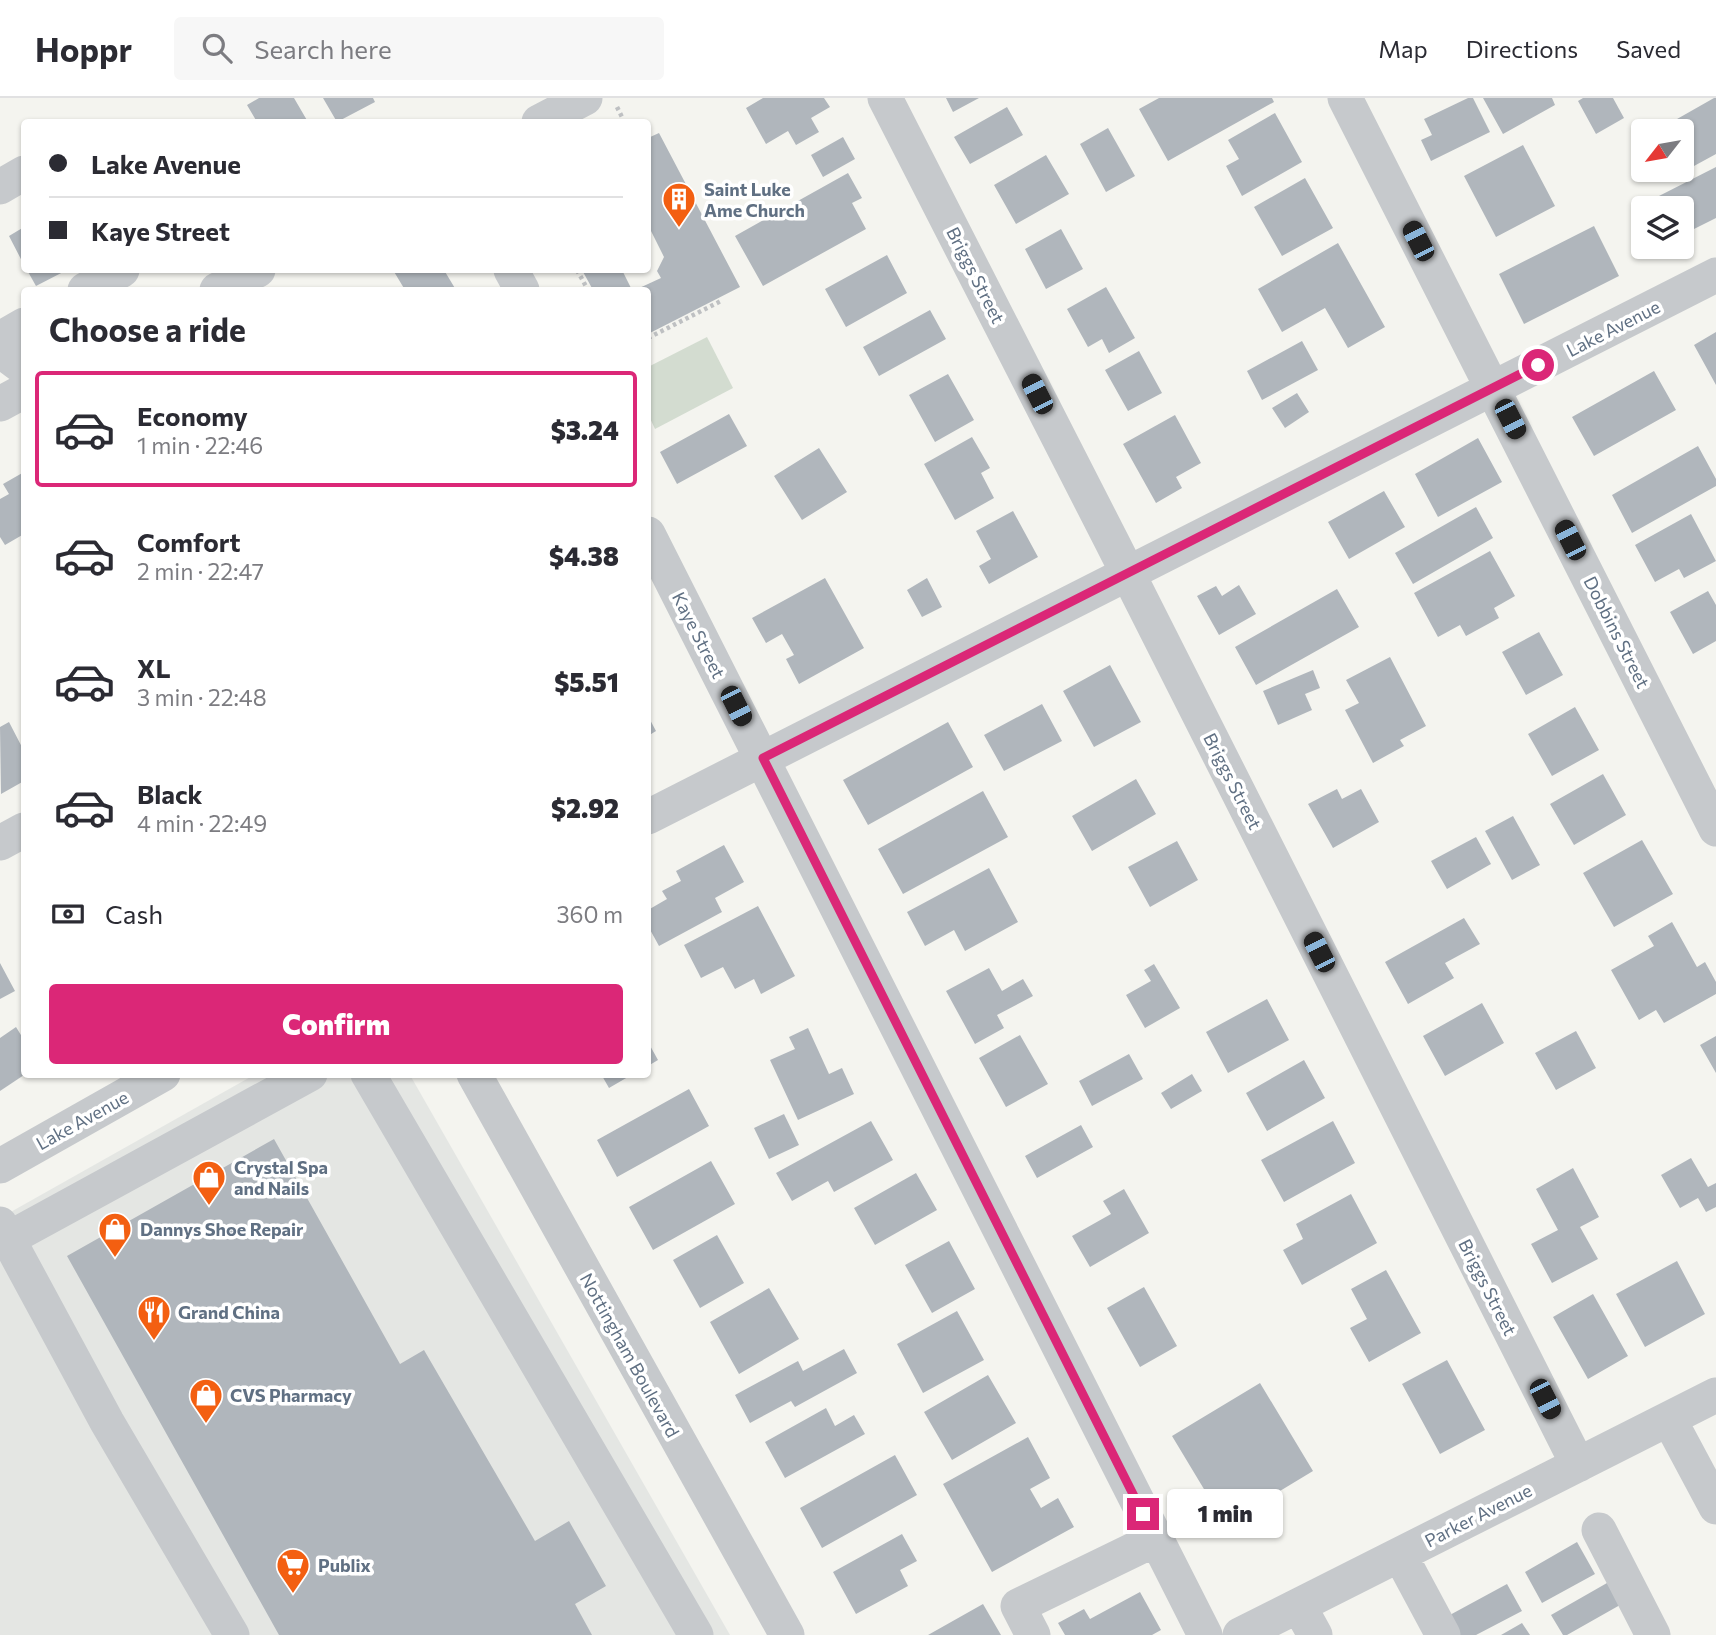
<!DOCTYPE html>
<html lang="en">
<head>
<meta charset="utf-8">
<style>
	body { margin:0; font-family:Commissioner,sans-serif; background:#f7f7f7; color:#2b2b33; height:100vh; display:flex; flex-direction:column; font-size:26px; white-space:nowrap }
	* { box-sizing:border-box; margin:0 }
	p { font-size:23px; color:#7c7c81 }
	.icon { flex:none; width:38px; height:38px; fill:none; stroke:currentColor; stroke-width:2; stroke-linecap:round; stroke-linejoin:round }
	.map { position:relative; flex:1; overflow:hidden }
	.details { position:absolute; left:21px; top:189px; width:630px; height:791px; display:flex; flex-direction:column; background:#fff; border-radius:7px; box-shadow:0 2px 5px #0004 }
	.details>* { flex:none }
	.hud { position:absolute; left:21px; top:21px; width:630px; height:154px; border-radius:7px; box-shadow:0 2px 5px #0004; display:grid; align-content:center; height:154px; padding:0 28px; background:#fff }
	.needle { width:46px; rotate:239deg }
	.fabs { position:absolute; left:1631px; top:21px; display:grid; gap:14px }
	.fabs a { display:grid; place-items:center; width:63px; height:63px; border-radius:7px; background:#fff; box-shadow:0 2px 5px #0004; font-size:35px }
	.end { position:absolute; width:32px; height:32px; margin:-16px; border:9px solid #db2777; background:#fff; box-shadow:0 0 0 4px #fff }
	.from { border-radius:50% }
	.bubble { position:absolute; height:49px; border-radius:7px; background:#fff; box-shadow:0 2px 5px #0004; font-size:23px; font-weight:800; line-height:49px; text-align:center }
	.car { position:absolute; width:21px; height:42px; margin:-21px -10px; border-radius:9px; box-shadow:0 0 5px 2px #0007; background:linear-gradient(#222 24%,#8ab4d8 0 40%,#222 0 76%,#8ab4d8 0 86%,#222 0) }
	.hud b { display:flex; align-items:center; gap:24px; height:66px; font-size:26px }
	.hud b+b { border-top:2px solid #e1e1e2 }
	.hud i { width:18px; height:18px; background:#2b2b33 }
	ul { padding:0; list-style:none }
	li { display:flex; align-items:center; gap:21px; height:116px; margin:0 14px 10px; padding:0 14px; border:4px solid transparent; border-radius:7px }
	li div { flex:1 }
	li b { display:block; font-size:26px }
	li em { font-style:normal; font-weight:800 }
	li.active { border-color:#db2777 }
	li>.icon { width:63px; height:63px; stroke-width:1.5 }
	h2 { padding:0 28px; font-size:32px; line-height:84px }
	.pay { display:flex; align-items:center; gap:18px; height:77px; padding:0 28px; font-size:26px }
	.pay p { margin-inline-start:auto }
	.primary-button { display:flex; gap:14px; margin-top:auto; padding:14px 28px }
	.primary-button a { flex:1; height:80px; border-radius:7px; background:#db2777; color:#fff; font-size:28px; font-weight:800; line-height:80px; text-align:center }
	header { display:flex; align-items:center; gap:42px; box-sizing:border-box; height:98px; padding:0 35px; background:#fff; border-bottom:2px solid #e1e1e2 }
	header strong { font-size:33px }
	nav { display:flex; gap:38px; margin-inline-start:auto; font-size:24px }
	.search { width:490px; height:63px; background:#f7f7f7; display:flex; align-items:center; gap:18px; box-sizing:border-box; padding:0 24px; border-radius:7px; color:#7c7c81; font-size:26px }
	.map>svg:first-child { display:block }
</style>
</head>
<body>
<header>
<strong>Hoppr</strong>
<div class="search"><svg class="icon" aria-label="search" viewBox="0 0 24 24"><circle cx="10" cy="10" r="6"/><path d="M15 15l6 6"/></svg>Search here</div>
<nav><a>Map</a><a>Directions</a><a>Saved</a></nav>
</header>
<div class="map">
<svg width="1716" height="1537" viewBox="0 0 1716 1537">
	<rect width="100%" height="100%" fill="#f4f4ef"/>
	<!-- built -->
	<path fill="#e4e6e3" d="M254 977H410L730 1537H0V1120Z"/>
	<!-- pitch -->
	<path fill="#d3dcd0" d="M707 239 733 290 655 331 648 316V269Z"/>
	<!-- building -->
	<path fill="#b0b6bc" d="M259 0H294L308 24H257L247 7Z
		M323 0H373L375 4 337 24Z
		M763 0H824L830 9 811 20 819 34 796 47 788 33 766 46 746 10Z
		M946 0H979L953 14Z
		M1159 0H1272L1274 4 1168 63 1139 11Z
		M1468 0H1473L1490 34 1431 63 1421 42 1432 37 1424 21Z
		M1483 0H1552L1555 7 1503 36Z
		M1583 0H1613L1624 20 1596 36 1578 3Z
		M1714 0H1716V56L1694 68 1682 46V33H1674L1670 25Z
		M1007 9 1023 37 970 66 954 39Z
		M1275 15 1302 64 1242 98 1226 68 1239 61 1228 42Z
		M1108 30 1135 78 1106 94 1080 46Z
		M659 35 740 189 648 236V192H635L661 180 657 173 664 159 648 127V40Z
		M843 39 855 61 823 79 811 57Z
		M1523 47 1555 108 1496 139 1464 78Z
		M1046 57 1069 96 1016 126 994 87Z
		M1716 69V120L1682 137V110H1663L1657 99Z
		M848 75 862 100 852 105 866 131 763 188 735 138Z
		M1305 80 1333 130 1282 158 1254 109Z
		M1594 128 1619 178 1524 226 1499 176Z
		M24 129V167L9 138Z
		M1061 131 1083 171 1046 191 1025 151Z
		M1338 145 1385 229 1348 250 1325 210 1282 234 1258 191Z
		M887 157 907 195 846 229 825 191Z
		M27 172H67L36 188Z
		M393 172H444L456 192H405Z
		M582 172H622L632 192H593Z
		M1106 189 1135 240 1109 255 1102 241 1088 249 1067 211Z
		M930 212 946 241 879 278 863 249Z
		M1716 234V287L1694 247Z
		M1302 243 1318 272 1262 302 1247 273Z
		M1139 253 1162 295 1128 313 1105 272Z
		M1654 273 1676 312 1594 358 1572 319Z
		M948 276 974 322 935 344 909 297Z
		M1297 295 1309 314 1285 330 1272 310Z
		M729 316 747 348 677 386 660 354Z
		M1175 317 1201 365 1176 379 1182 390 1156 405 1123 346Z
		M972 339 990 370 981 375 994 400 955 422 924 366Z
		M1478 340 1502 384 1438 419 1415 376Z
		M1698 348 1716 381V388L1632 435 1612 397Z
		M819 350 847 394 802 422 774 378Z
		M24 374V436L5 447 0 439V401L9 396 3 386Z
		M1384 393 1405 429 1349 461 1328 424Z
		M1476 409 1493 440 1413 486 1395 455Z
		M1013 413 1038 459 989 486 979 468 991 461 976 433Z
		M1691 416 1716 463 1684 480 1679 471 1655 484 1635 447Z
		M1490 453 1515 498 1494 510 1499 520 1466 538 1460 527 1438 539 1414 495Z
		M825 480 864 550 799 586 786 561 794 557 782 536 766 545 752 520Z
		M927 480 942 509 922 519 907 492Z
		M1239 487 1256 516 1219 537 1197 498 1216 488 1222 498Z
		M1337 491 1359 529 1256 587 1235 549Z
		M1708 493 1716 507V543L1693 556 1670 514Z
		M1539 534 1563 577 1526 597 1502 554Z
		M1390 559 1426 628 1400 642 1404 648 1373 665 1345 612 1359 605 1346 582Z
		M1110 567 1141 624 1094 649 1063 593Z
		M1313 572 1320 590 1305 596 1312 612 1278 627 1263 593Z
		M1042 606 1062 643 1004 673 984 637Z
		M1575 609 1599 652 1552 678 1528 636Z
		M648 618 656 633 648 638Z
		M9 624 24 653V683L1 696 0 629Z
		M948 624 973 669 868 727 843 682Z
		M1603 676 1626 717 1574 747 1550 706Z
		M1136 681 1156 716 1092 753 1072 718Z
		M1337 691 1342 701 1361 691 1379 724 1333 750 1308 706Z
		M983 693 1008 739 903 796 878 751Z
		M1513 718 1540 767 1512 782 1485 733Z
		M1476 739 1491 766 1447 791 1431 763Z
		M1642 742 1673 796 1614 829 1583 775Z
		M1177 743 1198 782 1150 809 1128 769Z
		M724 747 744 784 715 800 722 814 659 848 648 828V812L667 801 662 793 681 783 676 773Z
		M989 770 1018 824 965 853 954 832 925 848 907 814Z
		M758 808 795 878 761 896 754 881 735 891 723 869 701 880 684 847Z
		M1464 820 1480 846 1445 865 1454 880 1408 906 1385 864Z
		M1672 824 1697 869 1705 864 1716 884V896L1664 925 1656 912 1639 922 1611 872 1654 848 1648 838Z
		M0 865 15 893 0 901Z
		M1154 866 1180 910 1145 930 1126 897 1151 883 1144 872Z
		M989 870 1002 893 1023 881 1033 898 997 917 1004 930 975 946 946 893Z
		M1267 901 1289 942 1228 975 1206 934Z
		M1482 905 1504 945 1445 978 1423 938Z
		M16 929 24 942V977L0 993V940Z
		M808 930 829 976 842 970 854 996 798 1022 770 962 795 951 789 939Z
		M1576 933 1596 970 1556 992 1535 955Z
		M1020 937 1048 986 1006 1009 979 960Z
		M1716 938V975L1700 947Z
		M648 944 658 962 648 968Z
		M1129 956 1143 981 1092 1008 1079 983Z
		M1304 962 1325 1000 1267 1033 1246 995Z
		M601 976H633L609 990Z
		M1192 976 1202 993 1171 1011 1161 995Z
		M689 991 709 1028 617 1079 597 1042Z
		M784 1016 799 1047 769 1061 754 1030Z
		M871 1023 893 1062 834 1094 828 1083 792 1103 776 1075Z
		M1333 1023 1355 1065 1284 1104 1261 1062Z
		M1081 1027 1093 1049 1037 1080 1025 1058Z
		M274 1041 400 1266 424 1252 535 1443 569 1423 606 1488 575 1506 592 1537H279L67 1158Z
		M1691 1060 1708 1089 1716 1085V1109L1706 1114 1698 1100 1680 1110 1661 1077Z
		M711 1063 735 1106 653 1152 629 1109Z
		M1573 1070 1599 1119 1580 1129 1598 1161 1552 1185 1531 1146 1558 1132 1536 1091Z
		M916 1075 937 1112 875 1147 854 1110Z
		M1124 1091 1149 1135 1090 1169 1072 1138 1111 1116 1103 1103Z
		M1351 1096 1377 1145 1302 1187 1283 1152 1303 1141 1296 1126Z
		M717 1137 744 1185 700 1210 673 1162Z
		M949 1143 975 1191 932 1215 905 1167Z
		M1677 1163 1705 1216 1645 1249 1616 1196Z
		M1386 1172 1421 1235 1369 1264 1350 1230 1367 1221 1351 1191Z
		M1144 1189 1177 1248 1140 1269 1107 1210Z
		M769 1190 799 1241 739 1276 710 1224Z
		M1593 1196 1628 1258 1588 1281 1553 1219Z
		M957 1213 984 1262 923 1295 897 1246Z
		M844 1251 857 1275 795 1309 791 1303 750 1325 735 1297 798 1263 803 1273Z
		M1447 1262 1485 1332 1440 1356 1402 1286Z
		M988 1277 1016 1325 952 1362 924 1314Z
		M1260 1285 1313 1373 1225 1426 1172 1338Z
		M826 1310 835 1328 854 1317 865 1336 785 1380 765 1344Z
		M1028 1339 1050 1380 1030 1391 1041 1410 1058 1400 1074 1429 992 1474 943 1386Z
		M895 1357 917 1397 822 1450 800 1410Z
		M902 1436 917 1463 900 1472 908 1488 856 1516 833 1474Z
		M1577 1444 1595 1476 1542 1505 1525 1474Z
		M1607 1485 1620 1507 1567 1537H1563L1551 1517Z
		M1507 1486 1522 1513 1476 1537H1458L1448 1518Z
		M1140 1494 1161 1532 1152 1537H1065L1058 1525 1084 1511 1090 1521Z
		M983 1506 1001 1537H928Z
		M1522 1525 1530 1537H1501Z"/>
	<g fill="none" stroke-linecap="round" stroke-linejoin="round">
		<!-- path -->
		<path stroke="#bec0c2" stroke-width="4.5" stroke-dasharray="3.5 3.5" stroke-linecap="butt" d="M617 9 623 21
			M577 172 588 192
			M648 240 721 203"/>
		<!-- minor -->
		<path stroke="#c6c9cc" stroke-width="35" d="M885 0 1112 444 1578 1367
			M1345 0 1716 731
			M539 24 585 0
			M0 89 24 75
			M511 172 522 192
			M85 192 122 172
			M217 192 258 172
			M0 241 24 227
			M0 252 24 270
			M0 306 24 293
			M648 436 1205 1537
			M648 719 1716 177
			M0 745 24 732
			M368 976 696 1537
			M474 976 787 1537
			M0 1068 163 976
			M0 1126 107 1324 232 1537
			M8 1141 310 976
			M1669 1321 1716 1409
			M1599 1432 1653 1537
			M1400 1457 1443 1537
			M1299 1508 1315 1537
			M1033 1537 1018 1508 1156 1441
			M1240 1537 1716 1297"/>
	</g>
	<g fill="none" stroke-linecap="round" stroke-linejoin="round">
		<!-- route -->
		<path stroke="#db2777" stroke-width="9" d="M1143 1416 763 660 1538 267"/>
	</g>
	<!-- icons -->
	<defs>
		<symbol id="building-pin" viewBox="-11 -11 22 30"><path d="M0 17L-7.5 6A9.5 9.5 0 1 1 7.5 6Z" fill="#f35f11" stroke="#fff"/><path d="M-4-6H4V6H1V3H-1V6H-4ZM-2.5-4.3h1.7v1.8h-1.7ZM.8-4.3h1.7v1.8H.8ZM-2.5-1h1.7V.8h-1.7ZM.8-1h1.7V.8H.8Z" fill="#fff"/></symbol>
		<symbol id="shop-pin" viewBox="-11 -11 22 30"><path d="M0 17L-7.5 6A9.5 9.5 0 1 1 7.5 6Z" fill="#f35f11" stroke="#fff"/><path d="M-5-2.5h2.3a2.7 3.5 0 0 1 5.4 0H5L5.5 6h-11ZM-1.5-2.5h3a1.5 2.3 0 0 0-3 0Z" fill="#fff"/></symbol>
		<symbol id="restaurant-pin" viewBox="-11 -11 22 30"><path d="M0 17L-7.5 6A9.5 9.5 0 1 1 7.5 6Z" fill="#f35f11" stroke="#fff"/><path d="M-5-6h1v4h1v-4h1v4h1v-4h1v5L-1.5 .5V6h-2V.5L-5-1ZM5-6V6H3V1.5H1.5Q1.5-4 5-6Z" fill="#fff"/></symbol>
		<symbol id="supermarket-pin" viewBox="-11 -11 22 30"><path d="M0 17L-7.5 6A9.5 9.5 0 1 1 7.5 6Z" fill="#f35f11" stroke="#fff"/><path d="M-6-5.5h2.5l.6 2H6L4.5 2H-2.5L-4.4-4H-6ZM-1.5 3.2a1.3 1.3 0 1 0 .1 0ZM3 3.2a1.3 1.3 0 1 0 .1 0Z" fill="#fff"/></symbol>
	</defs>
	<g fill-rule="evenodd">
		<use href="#building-pin" x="660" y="82" width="38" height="52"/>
		<use href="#shop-pin" x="190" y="1060" width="38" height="52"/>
		<use href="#shop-pin" x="96" y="1112" width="38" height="52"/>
		<use href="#restaurant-pin" x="135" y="1195" width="38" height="52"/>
		<use href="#shop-pin" x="187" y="1278" width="38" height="52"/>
		<use href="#supermarket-pin" x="274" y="1448" width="38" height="52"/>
	</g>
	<g text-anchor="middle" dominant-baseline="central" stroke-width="7" stroke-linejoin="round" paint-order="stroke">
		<!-- poi labels -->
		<g font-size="18" font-weight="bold" fill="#607083" stroke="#fff" text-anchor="start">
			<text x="704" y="91">Saint Luke<tspan x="704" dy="21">Ame Church</tspan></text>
			<text x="234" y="1069">Crystal Spa<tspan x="234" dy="21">and Nails</tspan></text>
			<text x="140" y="1131">Dannys Shoe Repair</text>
			<text x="178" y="1214">Grand China</text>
			<text x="230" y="1297">CVS Pharmacy</text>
			<text x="318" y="1467">Publix</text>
		</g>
		<!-- street labels -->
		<g font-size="18" fill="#607083" stroke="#fff">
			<text transform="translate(976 177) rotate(63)">Briggs Street</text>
			<text transform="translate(1613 230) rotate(-27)">Lake Avenue</text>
			<text transform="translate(1617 534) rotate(63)">Dobbins Street</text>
			<text transform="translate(699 537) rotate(63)">Kaye Street</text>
			<text transform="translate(1233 683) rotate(63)">Briggs Street</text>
			<text transform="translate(82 1022) rotate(-29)">Lake Avenue</text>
			<text transform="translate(1488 1189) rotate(63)">Briggs Street</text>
			<text transform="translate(630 1257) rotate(61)">Nottingham Boulevard</text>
			<text transform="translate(1478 1417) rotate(-27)">Parker Avenue</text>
		</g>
	</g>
</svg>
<div class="fabs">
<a><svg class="needle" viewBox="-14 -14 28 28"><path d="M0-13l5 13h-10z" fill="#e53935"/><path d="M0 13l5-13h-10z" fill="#7c7c81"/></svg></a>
<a><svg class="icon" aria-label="layers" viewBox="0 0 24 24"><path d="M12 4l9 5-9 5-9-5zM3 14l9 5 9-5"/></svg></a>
</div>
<i class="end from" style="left:1538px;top:267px"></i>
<i class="end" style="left:1143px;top:1416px"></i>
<div class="bubble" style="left:1167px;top:1391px;width:116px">1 min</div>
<i class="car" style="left:1418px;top:143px;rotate:333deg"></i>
<i class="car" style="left:1037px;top:296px;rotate:333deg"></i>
<i class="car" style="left:1510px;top:321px;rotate:153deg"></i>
<i class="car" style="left:1570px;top:442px;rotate:333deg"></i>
<i class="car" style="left:736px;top:608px;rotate:153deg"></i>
<i class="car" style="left:1319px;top:854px;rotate:333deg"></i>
<i class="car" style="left:1545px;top:1301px;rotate:153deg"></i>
<div class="hud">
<b><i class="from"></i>Lake Avenue</b>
<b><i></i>Kaye Street</b>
</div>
<section class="details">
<h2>Choose a ride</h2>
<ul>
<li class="active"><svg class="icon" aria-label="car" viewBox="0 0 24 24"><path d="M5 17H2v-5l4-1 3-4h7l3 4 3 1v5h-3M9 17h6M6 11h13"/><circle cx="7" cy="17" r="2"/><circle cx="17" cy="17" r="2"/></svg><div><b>Economy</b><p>1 min · 22:46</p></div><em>$3.24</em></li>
<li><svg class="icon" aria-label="car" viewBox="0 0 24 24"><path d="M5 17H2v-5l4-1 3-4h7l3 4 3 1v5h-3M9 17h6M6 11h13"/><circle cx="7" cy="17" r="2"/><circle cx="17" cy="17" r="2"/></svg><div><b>Comfort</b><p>2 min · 22:47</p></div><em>$4.38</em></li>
<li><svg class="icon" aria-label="car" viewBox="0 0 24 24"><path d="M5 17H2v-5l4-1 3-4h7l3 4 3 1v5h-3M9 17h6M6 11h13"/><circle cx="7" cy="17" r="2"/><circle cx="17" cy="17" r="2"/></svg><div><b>XL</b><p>3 min · 22:48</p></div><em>$5.51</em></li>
<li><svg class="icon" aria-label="car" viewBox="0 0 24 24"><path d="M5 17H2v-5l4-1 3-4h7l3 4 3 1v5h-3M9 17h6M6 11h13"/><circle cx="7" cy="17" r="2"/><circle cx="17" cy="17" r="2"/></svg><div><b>Black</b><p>4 min · 22:49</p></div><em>$2.92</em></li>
</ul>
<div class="pay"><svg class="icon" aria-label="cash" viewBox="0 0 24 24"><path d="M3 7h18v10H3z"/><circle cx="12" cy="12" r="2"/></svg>Cash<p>360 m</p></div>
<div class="primary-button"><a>Confirm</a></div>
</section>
</div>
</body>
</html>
